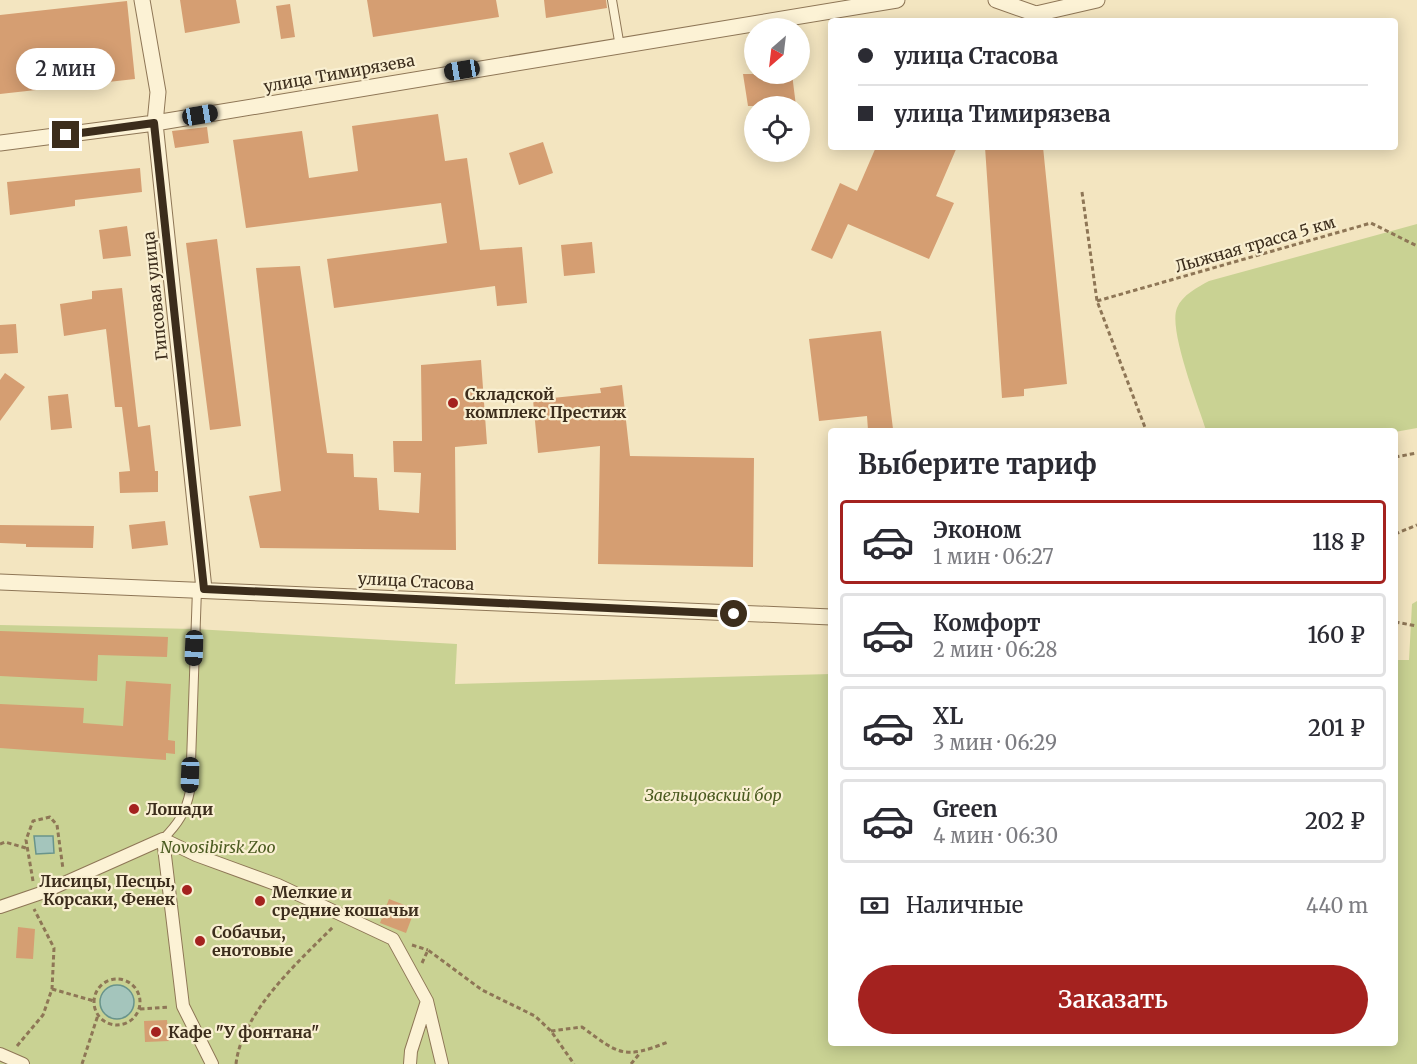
<!DOCTYPE html>
<html lang="ru">
<head>
<meta charset="utf-8">
<style>
	body { margin:0; font-family:Merriweather,serif; background:#f2f2f3; color:#2b2b33; height:100vh; display:flex; flex-direction:column; font-size:22px; white-space:nowrap }
	* { box-sizing:border-box; margin:0 }
	p { font-size:20px; color:#7c7c81 }
	.icon { flex:none; width:33px; height:33px; fill:none; stroke:currentColor; stroke-width:2; stroke-linecap:round; stroke-linejoin:round }
	.map { position:relative; flex:1; overflow:hidden }
	.panel { position:absolute; left:828px; top:428px; width:570px; height:618px; display:flex; flex-direction:column; background:#fff; border-radius:6px; box-shadow:0 3px 15px #0003 }
	.panel>* { flex:none }
	.hud { position:absolute; left:828px; top:18px; width:570px; height:132px; border-radius:6px; box-shadow:0 3px 15px #0003; display:grid; align-content:center; height:132px; padding:0 30px; background:#fff }
	.needle { width:39px; rotate:208deg }
	.fabs { position:absolute; left:744px; top:18px; display:grid; gap:12px }
	.fabs a { display:grid; place-items:center; width:66px; height:66px; border-radius:50%; background:#fff; box-shadow:0 3px 15px #0003; font-size:30px }
	.end { position:absolute; width:27px; height:27px; margin:-14px; border:8px solid #3c2d1c; background:#fff; box-shadow:0 0 0 3px #fff }
	.from { border-radius:50% }
	.bubble { position:absolute; height:42px; border-radius:21px; background:#fff; box-shadow:0 3px 15px #0003; font-size:20px; font-weight:600; line-height:42px; text-align:center }
	.car { position:absolute; width:18px; height:36px; margin:-18px -9px; border-radius:8px; box-shadow:0 0 4px 2px #0007; background:linear-gradient(#222 24%,#8ab4d8 0 40%,#222 0 76%,#8ab4d8 0 86%,#222 0) }
	.hud b { display:flex; align-items:center; gap:21px; height:57px; font-size:22px }
	.hud b+b { border-top:2px solid #e1e1e2 }
	.hud i { width:15px; height:15px; background:#2b2b33 }
	ul { padding:0; list-style:none }
	li { display:flex; align-items:center; gap:18px; height:84px; margin:0 12px 9px; padding:0 18px; border:3px solid #e1e1e2; border-radius:6px }
	li div { flex:1 }
	li b { display:block; font-size:22px }
	li em { font-style:normal; font-weight:600 }
	li.active { border-color:#a4221f }
	li>.icon { width:54px; height:54px; stroke-width:1.5 }
	h2 { padding:0 30px; font-size:27px; line-height:72px }
	.pay { display:flex; align-items:center; gap:15px; height:66px; padding:0 30px; font-size:22px }
	.pay p { margin-inline-start:auto }
	.button { display:flex; gap:12px; margin-top:auto; padding:12px 30px }
	.button a { flex:1; height:69px; border-radius:36px; background:#a4221f; color:#fff; font-size:24px; font-weight:600; line-height:69px; text-align:center }
	.map>svg:first-child { display:block }
</style>
</head>
<body>
<div class="map">
<svg width="1417" height="1064" viewBox="0 0 1417 1064">
	<rect width="100%" height="100%" fill="#f3e5c0"/>
	<!-- green -->
	<path fill="#c9d293" d="M1417 224V428L1395 432 1206 430C1198 405 1168 329 1177 308 1182 295 1198 287 1209 281Z
		M1417 601V1064H0V625L195 629 457 644 455 684 831 674V1042H1395V660H1409L1412 604Z"/>
	<!-- water -->
	<path fill="#a4c5bc" stroke="#69948b" stroke-width="1.5" d="M34 836H53L54 853 36 854Z
		M100 1002a17 17 0 1 1 34 0a17 17 0 1 1-34 0Z"/>
	<!-- building -->
	<path fill="#d59e72" d="M180 0H236L240 23 185 33Z
		M367 0H496L499 17 373 37Z
		M544 0H606L607 8 546 18Z
		M127 1 135 79 0 94V15Z
		M290 4 295 37 281 39 276 6Z
		M743 74H792L796 106H748Z
		M438 114 445 161 467 158 480 250 522 247 527 303 497 306 495 286 334 308 327 259 447 243 441 203 246 228 233 140 302 131 309 178 358 171 352 126Z
		M207 127 209 143 175 148 172 131Z
		M543 142 553 173 519 185 509 153Z
		M876 147H957L936 196 954 203 929 259 848 224 832 259 811 250 840 183 857 191Z
		M985 147H1043L1067 384 1024 389V396L1002 398Z
		M140 168 142 192 75 200V206L10 215 7 182Z
		M127 226 131 256 103 259 99 230Z
		M217 239 241 426 210 430 186 243Z
		M592 242 595 273 564 276 561 245Z
		M300 266 327 453 353 454 354 477 377 478 379 510 419 513 421 473 394 472 393 441H422L421 365 481 360 487 444 455 447 456 550 260 548 249 496 281 491 256 268Z
		M122 288 138 427 150 425 155 471H158V492L120 493 119 472 130 471 122 407H115L106 329 64 336 60 304 92 299V291Z
		M16 324 18 353 0 354V325Z
		M881 331 893 429 868 430 867 416 819 421 809 339Z
		M5 373 25 387 0 421V380Z
		M622 385 630 456 754 458 753 567 598 564 600 446 538 453 533 400 601 393 600 388Z
		M68 394 72 428 51 430 48 396Z
		M165 521 168 545 132 549 129 525Z
		M0 525 94 526 93 548 26 547V544L0 543Z
		M0 631 168 637 167 657 98 655 97 681 0 676Z
		M126 681 171 684 168 740 175 741V754L166 753V760L0 748V704L84 708 83 723 123 726Z
		M389 899 415 909 406 933 380 923Z
		M18 927 35 929 33 959 16 958Z
		M167 1020 169 1041 145 1042 144 1021Z"/>
	<g fill="none" stroke-linecap="round" stroke-linejoin="round">
		<defs>
			<path id="service" d="M612 0 620 47
				M163 839C178 824 186 812 190 791L197 589"/>
			<path id="pedestrian" d="M163 839 196 855 278 885 393 939 427 1001 442 1064
				M163 839 183 1006 212 1064
				M0 907 44 892 163 839
				M0 1054 23 1064
				M410 1064 411 1051 427 1001"/>
			<path id="minor" d="M142 0 158 92 155 123 204 589
				M996 0 1036 14 1097 0
				M0 143 155 123 897 0
				M0 582 831 617"/>
		</defs>
		<!-- service casing -->
		<use href="#service" stroke="#8e7656" stroke-width="10"/>
		<!-- pedestrian casing -->
		<use href="#pedestrian" stroke="#8e7656" stroke-width="14"/>
		<!-- minor casing -->
		<use href="#minor" stroke="#8e7656" stroke-width="17"/>
		<!-- path -->
		<path stroke="#8e7656" stroke-width="3" stroke-dasharray="4.5 3" stroke-linecap="butt" d="M1082 192 1097 301 1146 430
			M1097 301 1371 223 1417 246
			M1395 457 1417 453
			M1395 534 1417 525
			M1395 622 1417 626
			M0 844 5 842 26 848
			M33 881 26 840 33 821 50 817 57 825 63 869
			M412 945 428 950
			M422 963 428 950 482 990 535 1016 551 1031 574 1064
			M94 1002a23 23 0 1 1 46 0a23 23 0 1 1-46 0Z
			M52 989 94 1001
			M140 1009 169 1007
			M551 1031 582 1027C619 1054 623 1060 668 1042
			M17 1046 43 1015 52 989 54 948 34 909
			M82 1064 98 1015
			M236 1064C242 1012 298 962 334 926
			M631 1064 640 1053"/>
		<!-- service -->
		<use href="#service" stroke="#fcf2d5" stroke-width="8"/>
		<!-- pedestrian -->
		<use href="#pedestrian" stroke="#fcf2d5" stroke-width="12"/>
		<!-- minor -->
		<use href="#minor" stroke="#fcf2d5" stroke-width="15"/>
	</g>
	<g fill="none" stroke-linecap="round" stroke-linejoin="round">
		<!-- route -->
		<path stroke="#3c2d1c" stroke-width="8" d="M66 135 154 123 204 589 734 614"/>
	</g>
	<!-- markers -->
	<g fill="#a4221f" stroke="#f9efd1" stroke-width="2">
		<circle cx="453" cy="403" r="6"/>
		<circle cx="134" cy="809" r="6"/>
		<circle cx="187" cy="890" r="6"/>
		<circle cx="260" cy="901" r="6"/>
		<circle cx="200" cy="941" r="6"/>
		<circle cx="156" cy="1032" r="6"/>
	</g>
	<g text-anchor="middle" dominant-baseline="central" stroke-width="4.5" stroke-linejoin="round" paint-order="stroke">
		<!-- street labels -->
		<g font-size="16" fill="#3c2d1c" stroke="#f9efd1">
			<text transform="translate(339 73) rotate(-10)">улица Тимирязева</text>
			<text transform="translate(1255 244) rotate(-16)">Лыжная трасса 5 км</text>
			<text transform="translate(155 296) rotate(-96)">Гипсовая улица</text>
			<text transform="translate(416 581) rotate(3)">улица Стасова</text>
		</g>
		<!-- poi labels -->
		<g font-size="16" font-weight="bold" fill="#3c2d1c" stroke="#f9efd1" text-anchor="start">
			<text x="465" y="394">Складской<tspan x="465" dy="18">комплекс Престиж</tspan></text>
			<text x="146" y="809">Лошади</text>
			<text x="175" y="881" text-anchor="end">Лисицы, Песцы,<tspan x="175" dy="18">Корсаки, Фенек</tspan></text>
			<text x="272" y="892">Мелкие и<tspan x="272" dy="18">средние кошачьи</tspan></text>
			<text x="212" y="932">Собачьи,<tspan x="212" dy="18">енотовые</tspan></text>
			<text x="168" y="1032">Кафе "У фонтана"</text>
		</g>
		<!-- park labels -->
		<g font-size="16" font-style="italic" fill="#4b5b20" stroke="#f9efd1">
			<text x="713" y="795">Заельцовский бор</text>
			<text x="218" y="847">Novosibirsk Zoo</text>
		</g>
	</g>
</svg>
<div class="fabs">
<a><svg class="needle" viewBox="-14 -14 28 28"><path d="M0-13l5 13h-10z" fill="#e53935"/><path d="M0 13l5-13h-10z" fill="#7c7c81"/></svg></a>
<a><svg class="icon" aria-label="locate" viewBox="0 0 24 24"><circle cx="12" cy="12" r="6"/><path d="M12 2v4M12 18v4M2 12h4M18 12h4"/></svg></a>
</div>
<i class="end from" style="left:734px;top:614px"></i>
<i class="end" style="left:66px;top:135px"></i>
<div class="bubble" style="left:16px;top:48px;width:99px">2 мин</div>
<i class="car" style="left:462px;top:70px;rotate:261deg"></i>
<i class="car" style="left:200px;top:115px;rotate:80deg"></i>
<i class="car" style="left:194px;top:648px;rotate:182deg"></i>
<i class="car" style="left:190px;top:775px;rotate:182deg"></i>
<div class="hud">
<b><i class="from"></i>улица Стасова</b>
<b><i></i>улица Тимирязева</b>
</div>
<section class="panel">
<h2>Выберите тариф</h2>
<ul>
<li class="active"><svg class="icon" aria-label="car" viewBox="0 0 24 24"><path d="M5 17H2v-5l4-1 3-4h7l3 4 3 1v5h-3M9 17h6M6 11h13"/><circle cx="7" cy="17" r="2"/><circle cx="17" cy="17" r="2"/></svg><div><b>Эконом</b><p>1 мин · 06:27</p></div><em>118 ₽</em></li>
<li><svg class="icon" aria-label="car" viewBox="0 0 24 24"><path d="M5 17H2v-5l4-1 3-4h7l3 4 3 1v5h-3M9 17h6M6 11h13"/><circle cx="7" cy="17" r="2"/><circle cx="17" cy="17" r="2"/></svg><div><b>Комфорт</b><p>2 мин · 06:28</p></div><em>160 ₽</em></li>
<li><svg class="icon" aria-label="car" viewBox="0 0 24 24"><path d="M5 17H2v-5l4-1 3-4h7l3 4 3 1v5h-3M9 17h6M6 11h13"/><circle cx="7" cy="17" r="2"/><circle cx="17" cy="17" r="2"/></svg><div><b>XL</b><p>3 мин · 06:29</p></div><em>201 ₽</em></li>
<li><svg class="icon" aria-label="car" viewBox="0 0 24 24"><path d="M5 17H2v-5l4-1 3-4h7l3 4 3 1v5h-3M9 17h6M6 11h13"/><circle cx="7" cy="17" r="2"/><circle cx="17" cy="17" r="2"/></svg><div><b>Green</b><p>4 мин · 06:30</p></div><em>202 ₽</em></li>
</ul>
<div class="pay"><svg class="icon" aria-label="cash" viewBox="0 0 24 24"><path d="M3 7h18v10H3z"/><circle cx="12" cy="12" r="2"/></svg>Наличные<p>440 m</p></div>
<div class="button"><a>Заказать</a></div>
</section>
</div>
</body>
</html>
